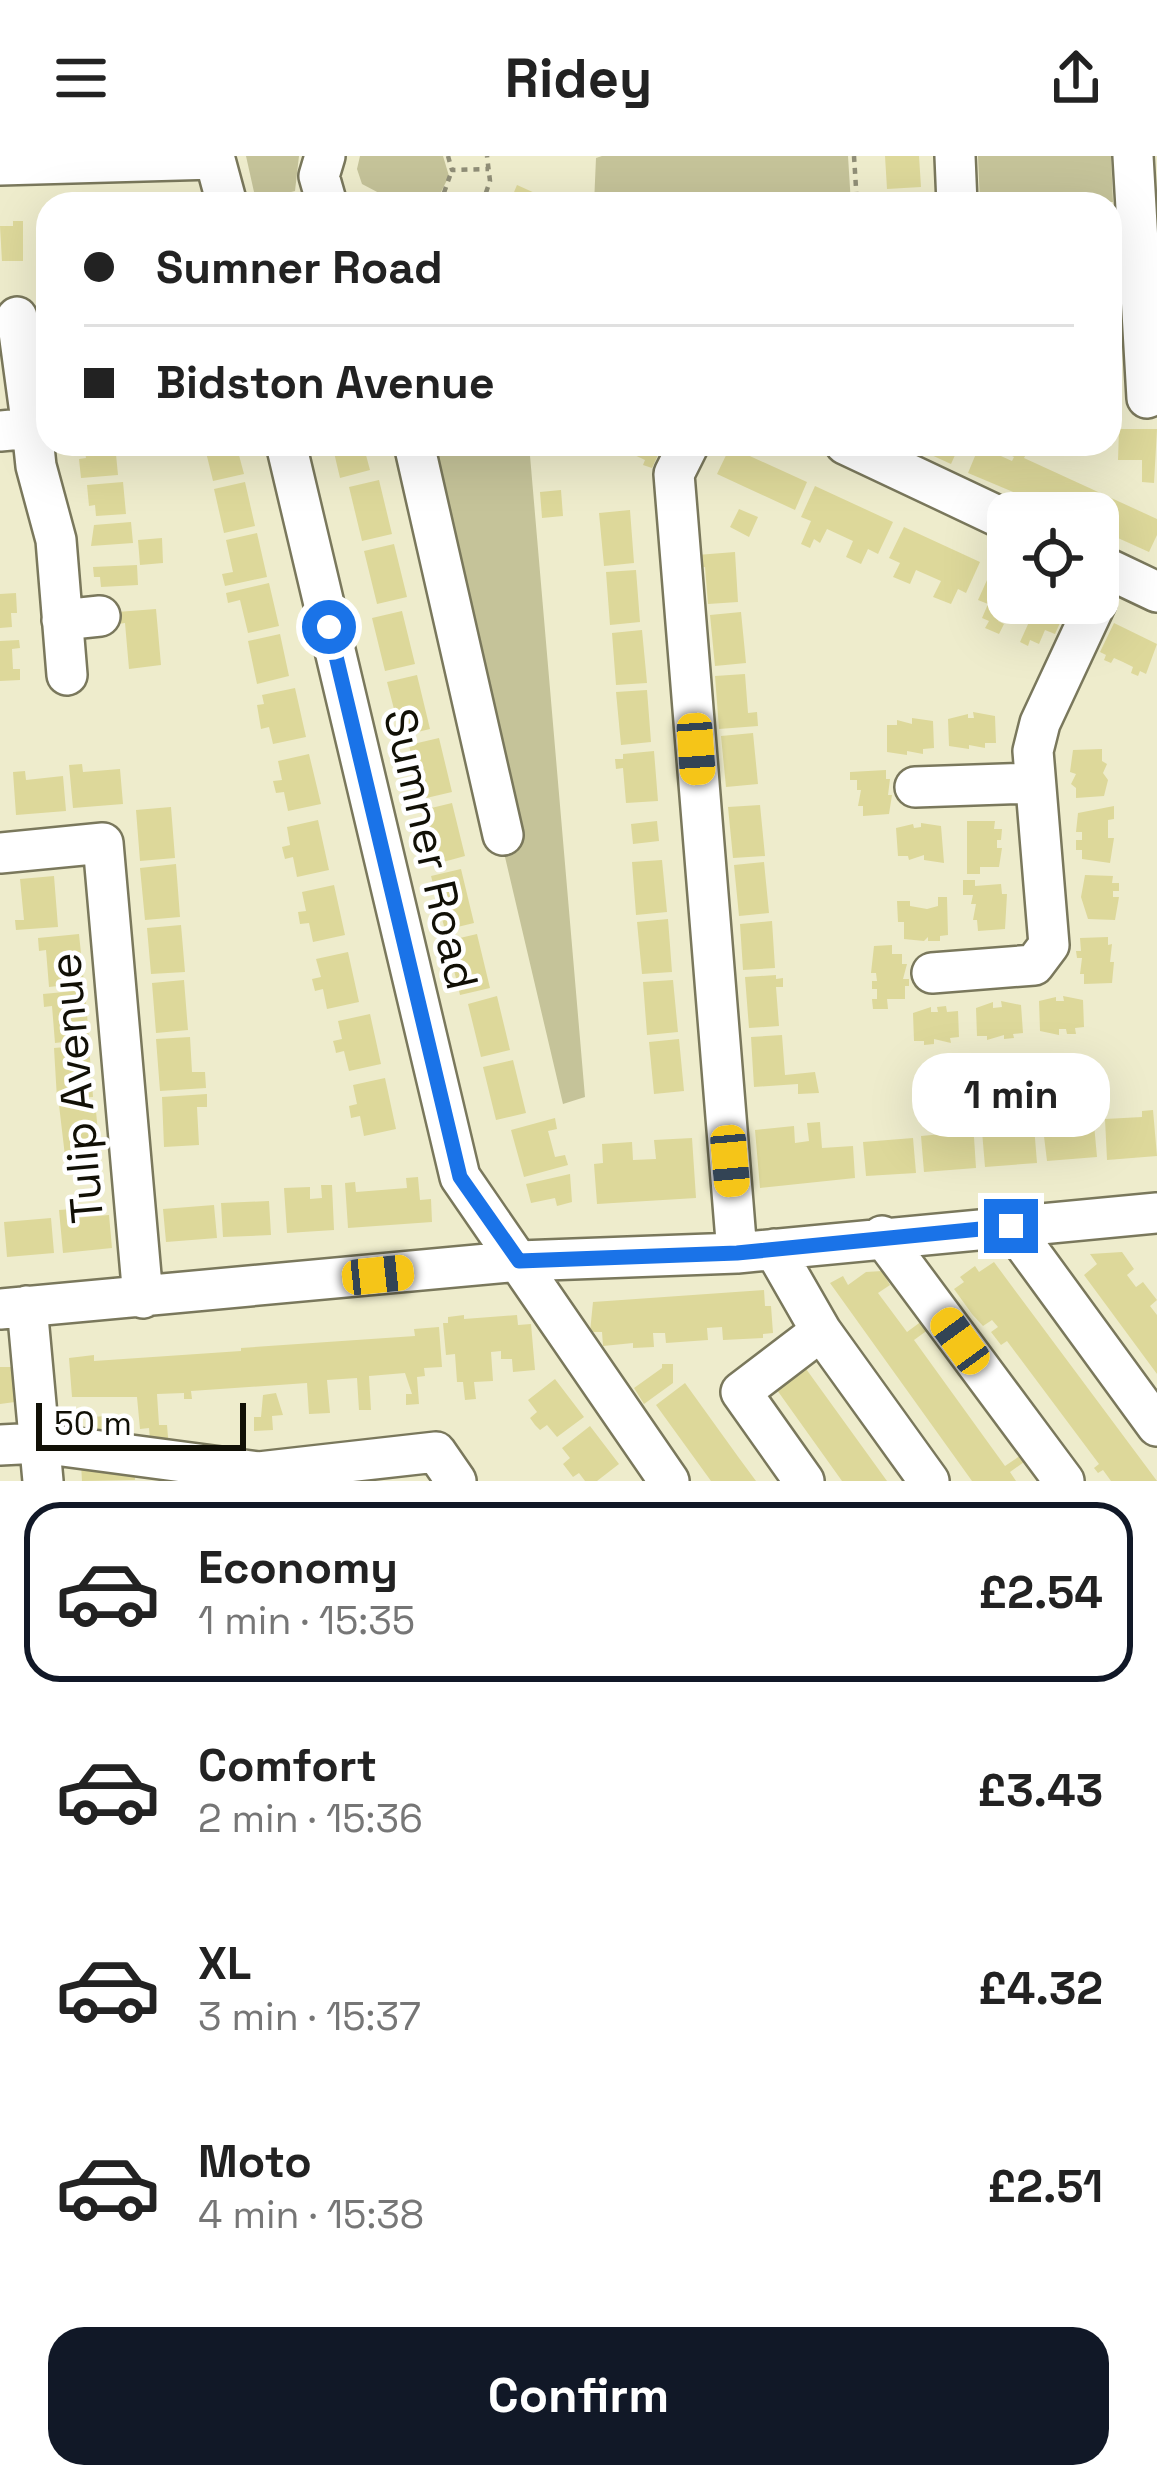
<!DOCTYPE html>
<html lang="en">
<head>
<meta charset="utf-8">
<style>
	body { margin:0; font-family:"Space Grotesk",sans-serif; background:#f6f6f6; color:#222; height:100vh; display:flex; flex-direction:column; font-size:45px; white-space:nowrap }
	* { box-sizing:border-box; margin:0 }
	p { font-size:39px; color:#767676 }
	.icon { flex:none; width:66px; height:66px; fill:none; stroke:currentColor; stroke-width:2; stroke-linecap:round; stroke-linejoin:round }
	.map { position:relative; height:1325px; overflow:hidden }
	.side { display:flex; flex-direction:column; background:#fff; flex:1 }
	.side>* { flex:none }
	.top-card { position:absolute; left:36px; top:36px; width:1086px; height:264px; border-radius:36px; box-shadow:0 12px 48px #0002; display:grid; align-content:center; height:264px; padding:0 48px; background:#fff }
	.tools { position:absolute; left:987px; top:336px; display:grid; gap:24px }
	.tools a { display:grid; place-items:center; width:132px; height:132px; border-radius:24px; background:#fff; box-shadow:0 12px 48px #0002; font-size:60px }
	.scale { position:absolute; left:36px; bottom:30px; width:210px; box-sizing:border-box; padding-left:12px; border:6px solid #111006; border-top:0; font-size:33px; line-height:42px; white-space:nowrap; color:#111006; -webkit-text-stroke:9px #fff; paint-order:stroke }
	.end { position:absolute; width:54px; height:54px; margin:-27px; border:15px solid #1a73e8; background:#fff; box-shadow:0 0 0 6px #fff }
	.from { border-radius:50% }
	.bubble { position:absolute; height:84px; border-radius:36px; background:#fff; box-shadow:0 12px 48px #0002; font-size:39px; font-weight:800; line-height:84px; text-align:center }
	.car { position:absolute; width:36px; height:72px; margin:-36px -18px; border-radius:15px; box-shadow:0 0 9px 3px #0007; background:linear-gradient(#f5c518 24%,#345 0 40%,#f5c518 0 76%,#345 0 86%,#f5c518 0) }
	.top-card b { display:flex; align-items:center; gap:42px; height:114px; font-size:45px }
	.top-card b+b { border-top:3px solid #e0e0e0 }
	.top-card i { width:30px; height:30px; background:#222 }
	ul { padding:21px 0 0; list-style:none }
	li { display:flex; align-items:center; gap:36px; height:180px; margin:0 24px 18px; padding:0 24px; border:6px solid transparent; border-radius:36px }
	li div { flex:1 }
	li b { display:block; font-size:45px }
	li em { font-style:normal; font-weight:800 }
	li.current { border-color:#111827 }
	li>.icon { width:108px; height:108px; stroke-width:1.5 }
	.cta { display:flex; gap:24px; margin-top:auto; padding:24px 48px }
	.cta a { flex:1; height:138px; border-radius:36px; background:#111827; color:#fff; font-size:48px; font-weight:800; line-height:138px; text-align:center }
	header { display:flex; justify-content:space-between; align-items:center; height:156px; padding:0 48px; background:#fff; font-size:54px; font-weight:800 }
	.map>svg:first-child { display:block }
</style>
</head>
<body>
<header><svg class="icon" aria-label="menu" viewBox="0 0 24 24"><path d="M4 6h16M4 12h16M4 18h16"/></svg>Ridey<svg class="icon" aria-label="share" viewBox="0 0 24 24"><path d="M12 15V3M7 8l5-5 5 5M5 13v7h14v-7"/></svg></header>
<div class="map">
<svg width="1157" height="1325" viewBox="0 0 1157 1325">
	<rect width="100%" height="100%" fill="#eeeccc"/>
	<!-- green -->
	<path fill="#c5c399" d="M246 0H299L295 35 256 45Z
		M360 0H443L449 20 435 48H400L362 28 357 13Z
		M602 0H848L851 48H594L596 2Z
		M978 0H1111L1113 46 980 48Z
		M408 288H529L585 941 563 948Z"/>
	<!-- building -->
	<path fill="#ddd89a" d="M885 0H919L921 31 887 33Z
		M517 29 546 42 544 48H509Z
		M13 65H23V105H2L0 70H13Z
		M1119 273H1157L1154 327 1142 326V304H1118Z
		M115 288 118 319 81 322 79 303 86 302 84 289Z
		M204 288H236L244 318 213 325Z
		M332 288H363L370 314 340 322Z
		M632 288H663L652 312 643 309 645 304 628 296Z
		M917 288H960L951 308 916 292Z
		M980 288H993L992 296 1012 305 1014 301 1000 294 1003 288H1031L1024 302 1157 363V379L1149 396 1098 373V357H1063L968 317Z
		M730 291 807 326 795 354 717 318Z
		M379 324 392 378 362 385 349 331Z
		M123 326 126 358 96 360 95 349 89 350 87 329Z
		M245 326 255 370 224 377 214 333Z
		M815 330 893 366 878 398 868 393 861 408 846 401 853 385 827 373 820 387 814 383 810 392 801 388 811 365 801 361Z
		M561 334 563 360 542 362 540 336Z
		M739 353 758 361 749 381 730 371Z
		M630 354 634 407 604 410 599 357Z
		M131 366 133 387 91 390 94 369Z
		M904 371 980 406 966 437 958 433 951 448 933 441 941 425 916 414 910 428 893 421 900 407 889 402Z
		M257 377 267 421 225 430 222 418 233 416 226 384Z
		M162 382 163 407 140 409 138 384Z
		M394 388 407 441 377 448 364 395Z
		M735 396 738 446 708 448 705 411 698 412 697 399Z
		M137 409 138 429 101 431 100 421H94L93 411Z
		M992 413 1008 420V447H1069L1055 478 1045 474 1039 488 1030 484 1028 490 1020 486 1029 466 1003 454 998 465 1004 468 999 478 985 472 989 465 982 462 988 448 978 444Z
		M636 414 640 466 610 469 606 416Z
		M269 427 279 470 248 477 240 444 228 447 226 437Z
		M16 437 17 457H11L12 471 0 472V438Z
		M156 453 161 509 129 513 125 467 118 468 117 456Z
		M402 455 415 508 385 515 372 462Z
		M741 456 746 507 715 510 710 459Z
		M1114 467 1157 488 1146 518 1140 515 1138 520 1131 517 1133 511 1123 506 1114 502 1111 507 1104 504 1106 499 1100 496Z
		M642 474 647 527 616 529 612 477Z
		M280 478 289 520 257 528 248 485Z
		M19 484 20 492 12 493 13 513H20V524L0 525V485Z
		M745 518 748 557 757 556 758 570 719 573 715 520Z
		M417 519 430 573 401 580 387 526Z
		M295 532 306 581 273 588 269 571 261 573 257 549 264 548 262 539Z
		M647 534 651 586 621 589 616 536Z
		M973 556 995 560 996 587H985V592L969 589V593L949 590 948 563 968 558V562H974Z
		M912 562 933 565 934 592 923 593V598L907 595V599L887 596V569H897V564L912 568Z
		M753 577 758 628 726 631 721 580Z
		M439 582 452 636 422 643 409 589Z
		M1102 593V605L1107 608 1103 617 1108 624 1104 640 1076 642V632L1071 628 1076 618 1070 616 1073 594Z
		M654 595 658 645 626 647 623 612 616 613 615 603H623V598Z
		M309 598 321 648 288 655 284 636 276 637 273 625 282 624 278 605Z
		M82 608 83 616 120 613 123 648 73 652 69 609Z
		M886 614V623H890L888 639H892L889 658 863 660V650H858L861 634H857V624H850V616Z
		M25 615 26 624 63 620 66 655 16 659 13 616Z
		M452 647 465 700 436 708 423 654Z
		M760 649 765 700 733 702 728 651Z
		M1114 650V663L1108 664V682H1114L1110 707 1082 703V694H1076V684H1082V676H1076L1078 657Z
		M171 651 175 702 140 705 136 654Z
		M318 664 329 714 297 721 293 701 285 703 282 691 290 689 287 671Z
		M657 665 659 685 633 688 631 668Z
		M967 665H995L994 673H1002L1001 684H997V692H1002L999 711H980V718H967Z
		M921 667 941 670 944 707 924 704V699L909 704 908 700H898L896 672 913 668 914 672 921 671Z
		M662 704 667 756 636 759 632 706Z
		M764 706 769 757 739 760 734 709Z
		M176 708 180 761 145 764 140 712Z
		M461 713 474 767 445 774 431 720Z
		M1085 719 1113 720 1112 727H1119V735H1113V741H1119L1115 764 1088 763 1081 741Z
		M54 720 58 771 16 774 15 764H24L20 723Z
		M963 724H975V730L1001 728 1002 738H1007L1005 773 978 775 977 764H973L976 748H971L973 739H963Z
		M334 729 345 779 313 786 309 767 300 768 298 756 306 755 302 736Z
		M938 741H947L948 779 940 780V785H928V781L924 785 904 783V766H898L897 745H910V750L927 753 938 750Z
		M668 763 672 816 642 818 637 766Z
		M772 765 775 812 743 814 740 768Z
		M181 769 185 816 151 818 147 772Z
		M79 778 84 827 49 831 46 794 39 795 38 782Z
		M477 778 490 832 460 839 447 785Z
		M1108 781V789L1112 788 1110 806H1114L1112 827 1084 828V818H1080L1082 802H1077L1076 795H1081L1080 782Z
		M892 789V798H902V808H907L903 823H909V830H905V843H887L888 853H873L872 843H877V833H872V825H877L876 817H871L874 790Z
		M348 796 359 846 327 853 323 833 315 835 312 823 321 821 316 803Z
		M776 819V823L783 822V831H776L779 870 749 872 745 821Z
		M184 824 188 874 156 877 152 827Z
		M673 824 678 876 647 879 643 826Z
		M85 834 89 883 55 887 52 850 44 851 43 838Z
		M497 840 510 894 481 901 468 848Z
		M1063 840 1083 844 1084 871 1075 872 1076 878H1067L1066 873H1059V879L1040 875 1039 845 1056 841V845H1064Z
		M1001 845 1021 849 1023 877 1013 878 1014 882 1004 883V879L987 884V880H977L976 852 993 846V852L1002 851Z
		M946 850 947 856 958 855 959 881 950 882 951 887 934 883V888L924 889V885H914L913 857 931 851V856H938L937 851Z
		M370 858 381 908 349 915 344 895 336 897 335 892 333 885 342 883 338 865Z
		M782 879 785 919 815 916 819 937 798 938V928L754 931 751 881Z
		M190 881 192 916H205L206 932 160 935 156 883Z
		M679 883 684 935 654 938 649 886Z
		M89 889 93 941 57 943 54 892Z
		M513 904 526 957 496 964 483 911Z
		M385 922 396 973 364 980 360 960 351 962 349 950 357 948 353 929Z
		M207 938V951H197L199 989 164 991 162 941Z
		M95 945 100 997 65 1000 59 949Z
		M1153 954 1157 1000 1107 1004 1105 963 1142 961V955Z
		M555 962 557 973 548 975 551 986 555 1001 565 999 568 1009 524 1021 511 974Z
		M820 966 822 992 853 990 855 1022 760 1032 755 974 794 970 795 987 809 985 807 967Z
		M973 966 976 1012 924 1016 921 980 963 976 962 967Z
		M1094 968 1097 1001 1047 1005 1043 972Z
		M1034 970 1037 1007 985 1011 982 975Z
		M692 982 696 1042 597 1048 594 1008 603 1007 602 988 632 986 633 1004 656 1003 654 984Z
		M913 982 916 1017 866 1020 863 986Z
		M570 1018 572 1046 557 1050 555 1042 531 1047 526 1028Z
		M418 1021 420 1044 431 1043 432 1066 348 1072 345 1027 355 1026 356 1036 407 1032 406 1022Z
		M321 1029H332L334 1074 287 1077 284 1032 310 1031V1043L322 1042Z
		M269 1045 271 1079 223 1081 221 1047Z
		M214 1049 217 1082 166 1086 163 1053Z
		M73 1053 74 1062 109 1059 112 1092 63 1097 59 1054Z
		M51 1062 54 1097 7 1101 4 1066Z
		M1122 1096 1134 1113 1127 1119 1136 1131 1143 1126 1157 1144 1150 1150 1157 1159V1218L1084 1119 1097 1108 1090 1098Z
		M994 1106 1011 1129 1157 1325H1111L1103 1314 1098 1317 1094 1312 1099 1308 1007 1185 1001 1189 991 1176 998 1171 992 1164 983 1170 972 1158 954 1133 964 1126 960 1121 975 1110 979 1116Z
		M882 1115 890 1129 878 1137 907 1176 930 1159 936 1168 914 1184 1005 1310 1030 1293 1034 1299 1010 1316 1016 1325H972L830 1127 843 1120 848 1129 866 1116Z
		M764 1134 765 1150H771L773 1177 763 1178V1182L723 1184 722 1171 707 1172 708 1184 666 1187 665 1177H653L654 1191 633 1192V1187L603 1190 602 1176H590L593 1146Z
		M464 1159V1163L517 1159 518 1169 531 1168 535 1214 513 1216 512 1203H501V1195L491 1196 493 1225 474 1226 476 1243 465 1244 463 1226H457L455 1198 446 1199 443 1167H448V1161Z
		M439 1171 442 1211 424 1212 425 1220 417 1221 419 1248 406 1249V1238H412L405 1217 369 1220 371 1254H359L357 1222 327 1224 330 1257 309 1258 307 1227 191 1235 192 1243H184V1237L157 1238 159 1269H167L169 1293 151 1294 149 1272 140 1273 137 1241H72L69 1202 94 1199V1205L241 1195V1192L415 1180 414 1173Z
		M796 1199 887 1325H842L767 1220Z
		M662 1208H673V1227L644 1248 634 1232 662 1212Z
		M0 1211H12L15 1246 0 1248Z
		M555 1223 584 1261 557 1281 547 1269 540 1274 535 1269 530 1262 537 1256 528 1244Z
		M685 1227 739 1302 756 1325H711L656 1249Z
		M276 1237 283 1259 272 1260 273 1274 254 1275V1261H261L263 1239Z
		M106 1260V1266L123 1265 124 1283 85 1285V1272H91V1261Z
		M590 1270 619 1308 597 1325H585L579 1317 573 1321 563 1308 570 1302 562 1292Z
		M120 1305 121 1318 135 1317V1324L82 1325 81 1308Z"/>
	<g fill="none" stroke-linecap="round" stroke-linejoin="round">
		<defs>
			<path id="minor" d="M214 0 227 48
				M325 0 319 20 327 48
				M955 0 957 48
				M1133 0 1147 242
				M0 9 215 3
				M17 161 32 272
				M0 275 32 272 36 310 56 384 67 519
				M286 288 460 1021 669 1325
				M414 288 503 679
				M689 288 674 318 737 1097
				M845 288 1008 365
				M1098 408 1157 436
				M62 464 100 460
				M915 631 1035 627
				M0 697 103 687 143 1142
				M932 817 1034 809 1049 789 1033 595 1040 567 1096 447
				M1011 1070 1157 1270
				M882 1080 1064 1325
				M774 1093 821 1175 929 1325
				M27 1150 43 1325
				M0 1153 519 1105 737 1097 1157 1057
				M0 1289 40 1287 259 1316 436 1296 456 1325
				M804 1325 741 1236 821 1175"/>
		</defs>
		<!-- minor casing -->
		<use href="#minor" stroke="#7a785c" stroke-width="44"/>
		<!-- path -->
		<path stroke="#908e77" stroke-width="4.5" stroke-dasharray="6 6" stroke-linecap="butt" d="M448 0 452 14 489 13
			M854 0 857 48
			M440 48 452 14
			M482 48 490 25 487 0"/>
		<!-- minor -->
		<use href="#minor" stroke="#fff" stroke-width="39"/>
	</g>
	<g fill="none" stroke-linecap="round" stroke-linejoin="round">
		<!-- route -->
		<path stroke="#1a73e8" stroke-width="15" d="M329 471 460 1021 519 1105 737 1097 1011 1070"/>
	</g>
	<g text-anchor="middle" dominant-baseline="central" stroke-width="9" stroke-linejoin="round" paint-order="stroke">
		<!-- street labels -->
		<g font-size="45" fill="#111006" stroke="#fff">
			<text transform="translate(431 693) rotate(77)">Sumner Road</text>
			<text transform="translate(76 932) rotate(-95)">Tulip Avenue</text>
		</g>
	</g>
</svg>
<div class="tools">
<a><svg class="icon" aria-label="locate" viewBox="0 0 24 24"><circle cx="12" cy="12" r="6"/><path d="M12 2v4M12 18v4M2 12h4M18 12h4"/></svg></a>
</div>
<div class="scale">50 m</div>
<i class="end from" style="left:329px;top:471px"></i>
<i class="end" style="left:1011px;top:1070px"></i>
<div class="bubble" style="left:912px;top:897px;width:198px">1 min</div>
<i class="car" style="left:696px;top:593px;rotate:176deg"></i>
<i class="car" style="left:730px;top:1005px;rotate:175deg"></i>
<i class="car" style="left:378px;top:1119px;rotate:84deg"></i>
<i class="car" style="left:960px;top:1185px;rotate:324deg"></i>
<div class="top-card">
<b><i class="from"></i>Sumner Road</b>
<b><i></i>Bidston Avenue</b>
</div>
</div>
<section class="side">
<ul>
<li class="current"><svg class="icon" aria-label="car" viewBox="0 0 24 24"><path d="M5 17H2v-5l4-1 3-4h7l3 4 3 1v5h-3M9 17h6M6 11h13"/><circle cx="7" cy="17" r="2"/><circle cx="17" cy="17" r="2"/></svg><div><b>Economy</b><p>1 min · 15:35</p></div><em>£2.54</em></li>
<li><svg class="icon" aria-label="car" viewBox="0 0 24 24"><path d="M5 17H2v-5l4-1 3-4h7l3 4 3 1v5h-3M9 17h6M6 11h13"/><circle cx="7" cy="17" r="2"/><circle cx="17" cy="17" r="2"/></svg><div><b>Comfort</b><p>2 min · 15:36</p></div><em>£3.43</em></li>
<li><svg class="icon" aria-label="car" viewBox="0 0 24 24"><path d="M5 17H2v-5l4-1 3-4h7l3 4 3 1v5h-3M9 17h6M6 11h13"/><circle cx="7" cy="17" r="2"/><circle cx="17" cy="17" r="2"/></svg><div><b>XL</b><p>3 min · 15:37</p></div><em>£4.32</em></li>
<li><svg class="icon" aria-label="car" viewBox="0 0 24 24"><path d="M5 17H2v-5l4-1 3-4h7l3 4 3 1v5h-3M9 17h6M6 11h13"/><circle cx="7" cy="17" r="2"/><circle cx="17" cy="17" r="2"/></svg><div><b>Moto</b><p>4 min · 15:38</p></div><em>£2.51</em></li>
</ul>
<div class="cta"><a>Confirm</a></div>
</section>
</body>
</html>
